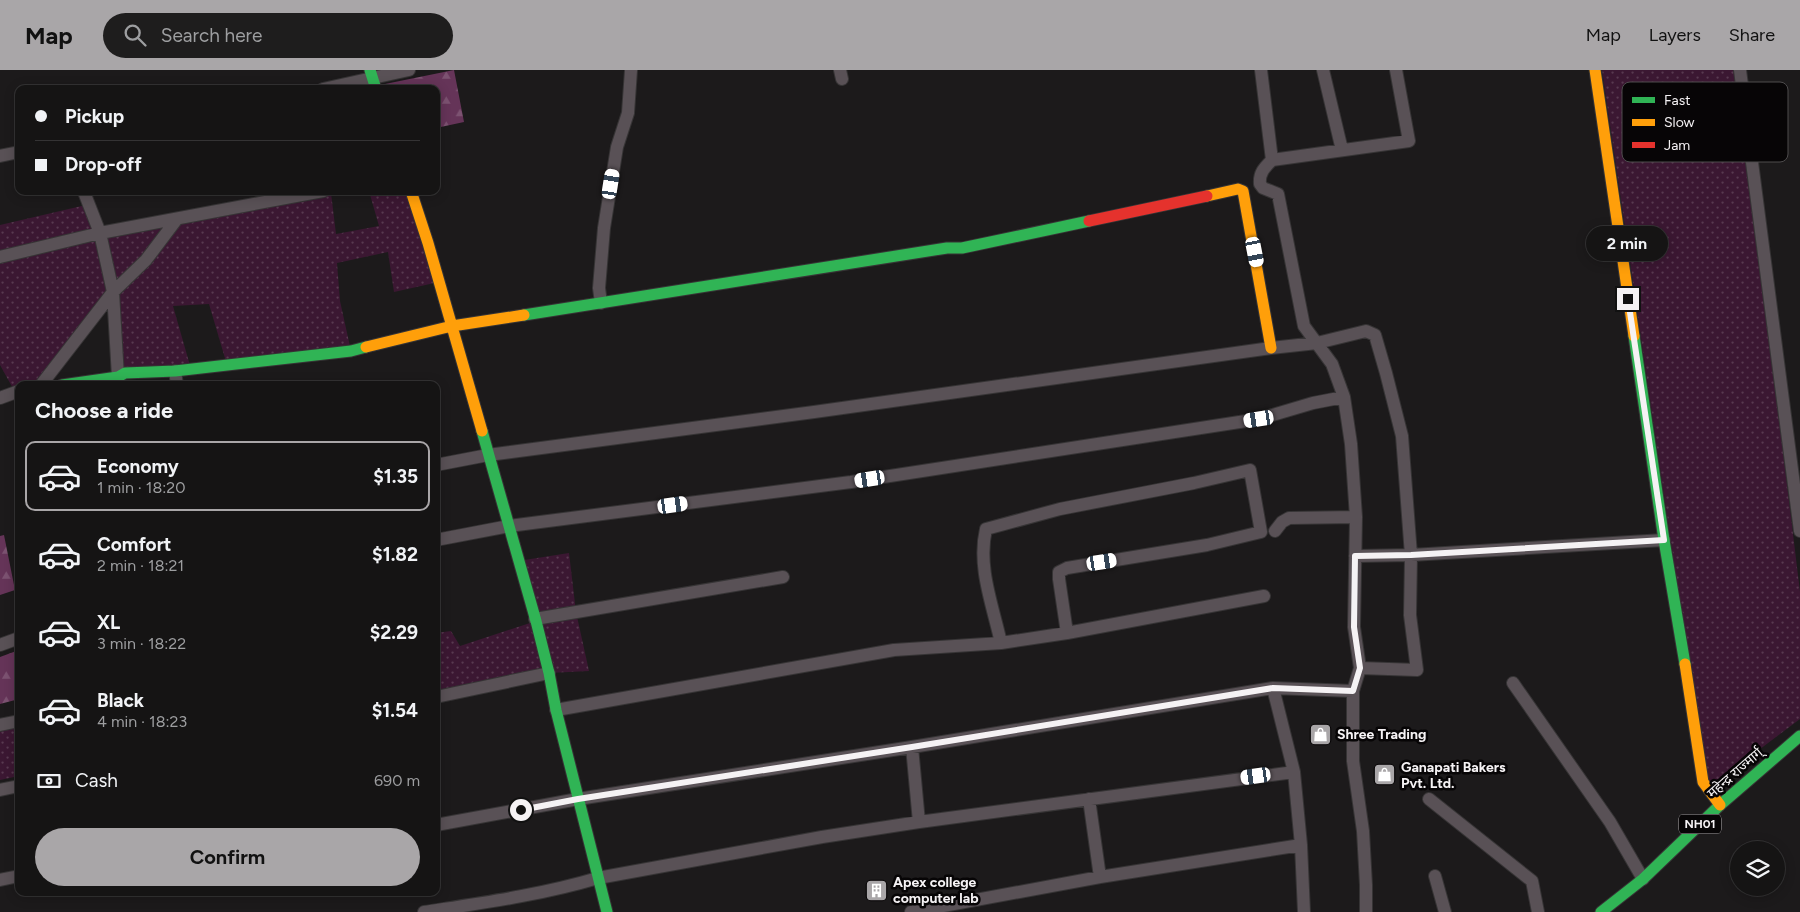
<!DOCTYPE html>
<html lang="en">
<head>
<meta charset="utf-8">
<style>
	body { margin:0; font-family:Figtree,"Noto Sans Devanagari",sans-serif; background:#1e1d1d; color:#f1f3f6; height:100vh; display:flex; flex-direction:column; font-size:19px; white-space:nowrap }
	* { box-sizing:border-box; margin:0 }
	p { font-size:16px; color:#9d9ea0 }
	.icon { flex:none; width:28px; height:28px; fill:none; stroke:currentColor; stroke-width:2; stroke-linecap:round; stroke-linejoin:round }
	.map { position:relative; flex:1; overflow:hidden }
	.sheet { position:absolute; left:15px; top:311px; width:425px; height:515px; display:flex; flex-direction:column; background:#151414; border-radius:10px; box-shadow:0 2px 12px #0003,0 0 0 1px #343334 }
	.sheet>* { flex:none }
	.banner { position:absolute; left:15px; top:15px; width:425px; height:110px; border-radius:10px; box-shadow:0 2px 12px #0003,0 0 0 1px #343334; display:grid; align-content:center; height:110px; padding:0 20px; background:#151414 }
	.controls { position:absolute; left:1730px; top:771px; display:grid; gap:10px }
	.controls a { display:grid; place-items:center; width:55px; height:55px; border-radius:50%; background:#151414; box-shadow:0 2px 12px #0003,0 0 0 1px #343334; font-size:25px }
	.end { position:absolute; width:22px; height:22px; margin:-11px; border:6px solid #f5f2f4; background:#111; box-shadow:0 0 0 2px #111 }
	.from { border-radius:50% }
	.bubble { position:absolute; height:35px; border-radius:18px; background:#151414; box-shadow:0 2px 12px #0003,0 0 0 1px #343334; font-size:16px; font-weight:700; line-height:35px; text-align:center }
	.car { position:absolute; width:15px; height:30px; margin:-15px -8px; border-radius:6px; box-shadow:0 0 4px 1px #0007; background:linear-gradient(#fff 24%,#345 0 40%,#fff 0 76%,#345 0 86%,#fff 0) }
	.banner b { display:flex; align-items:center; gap:18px; height:48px; font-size:19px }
	.banner b+b { border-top:1px solid #343334 }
	.banner i { width:12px; height:12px; background:#f1f3f6 }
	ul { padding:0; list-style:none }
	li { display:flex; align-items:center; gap:15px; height:70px; margin:0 10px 8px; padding:0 10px; border:2px solid transparent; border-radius:10px }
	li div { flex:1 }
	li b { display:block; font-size:19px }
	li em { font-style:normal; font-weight:700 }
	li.active { border-color:#a9a6a8 }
	li>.icon { width:45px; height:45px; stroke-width:1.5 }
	h2 { padding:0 20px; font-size:22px; line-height:60px }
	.pay { display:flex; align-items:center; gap:12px; height:55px; padding:0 20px; font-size:19px }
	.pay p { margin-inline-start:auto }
	.action { display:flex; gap:10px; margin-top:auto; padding:10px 20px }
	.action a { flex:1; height:58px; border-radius:30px; background:#a9a6a8; color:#111; font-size:20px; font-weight:700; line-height:58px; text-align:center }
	header { display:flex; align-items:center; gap:30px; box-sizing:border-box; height:70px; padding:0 25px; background:#a9a6a8; color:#111 }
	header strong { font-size:24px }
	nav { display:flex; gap:28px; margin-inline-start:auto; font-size:18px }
	.search { width:350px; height:45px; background:#1e1d1d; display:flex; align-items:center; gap:12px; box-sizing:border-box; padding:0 18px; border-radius:28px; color:#9d9ea0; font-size:19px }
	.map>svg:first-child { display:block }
</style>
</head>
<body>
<header>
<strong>Map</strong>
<div class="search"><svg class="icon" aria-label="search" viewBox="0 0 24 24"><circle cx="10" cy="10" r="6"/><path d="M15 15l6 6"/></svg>Search here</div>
<nav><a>Map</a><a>Layers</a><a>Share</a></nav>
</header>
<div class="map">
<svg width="1800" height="842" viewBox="0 0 1800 842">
	<defs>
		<pattern id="grass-dots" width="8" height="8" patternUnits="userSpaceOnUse" patternTransform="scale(1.25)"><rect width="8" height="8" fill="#3b1732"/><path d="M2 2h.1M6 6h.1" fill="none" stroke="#583950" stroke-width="1.8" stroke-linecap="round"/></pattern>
		<pattern id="forest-firs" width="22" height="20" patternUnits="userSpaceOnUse" patternTransform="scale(1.25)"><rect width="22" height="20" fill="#653458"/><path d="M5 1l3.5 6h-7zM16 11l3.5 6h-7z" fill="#7c5271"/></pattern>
	</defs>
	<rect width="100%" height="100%" fill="#1c1a1b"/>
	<!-- grass -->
	<path fill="url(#grass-dots)" d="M1602 0H1737L1800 522V649L1707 719Z
		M369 121H411L439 212 394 222 388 182 337 193 340 231 351 281 227 295 209 234 173 236 191 299 119 303 111 228 38 312 32 315H19L15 322 0 295V155L86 135 96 169 331 123 336 164 379 156Z
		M569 483 576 542 589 601 549 603 436 627V563L451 561 460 576 536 551 518 491Z
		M19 651V706L0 710V655Z"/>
	<!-- forest -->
	<path fill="url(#forest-firs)" d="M454 0 464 52 436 58V19H386L385 14Z
		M4 465 15 520 0 525V466Z
		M19 580V629L0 634V587Z"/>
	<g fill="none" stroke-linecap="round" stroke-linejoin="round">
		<defs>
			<path id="street" d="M840 0 842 9
				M1261 0 1272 90C1264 98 1259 103 1260 114L1263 118 1278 124 1304 256 1332 294 1344 327 1351 374 1356 447 1354 557 1360 598 1353 621V691L1363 761 1366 815V842
				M1323 0 1342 80
				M1740 0 1800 461
				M323 19 409 0
				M0 86 19 82
				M1272 90 1409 71 1396 0
				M84 122 100 163 113 222
				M0 187 100 163 323 121
				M113 222 146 190 177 149
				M601 233 599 218 604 158 617 77 628 43 631 0
				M175 301 177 315
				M41 315 113 222 118 307
				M0 328 19 321
				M436 395 488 385 814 342 1271 278 1317 273 1366 261 1375 265 1386 303 1402 366 1411 485 1410 545 1417 600 1360 598
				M1275 461 1282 452 1289 448 1356 447
				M436 470 509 456 851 412 1259 349 1313 333 1344 327
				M1355 486 1411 485 1664 470
				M535 549 783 507
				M1001 573C993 536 977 497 986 459L1060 439 1194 413 1250 400 1261 462 1207 475 1067 498 1059 502V509L1067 563
				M0 575 19 568
				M1513 613 1610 752 1643 809
				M1273 618 1294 702 1301 775
				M436 627 549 603
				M556 640 894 580 1001 573 1067 563 1264 526
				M0 655 19 651
				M912 677 919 752
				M0 720 19 716
				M1089 729 1100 807
				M1429 729 1532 811 1538 842
				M436 755 578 729 912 677 1273 618 1353 621
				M1435 806 1445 842
				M0 810 19 806
				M424 842C482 833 541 825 598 808L822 767 919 752 1294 702
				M911 842 1100 807 1301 775 1304 842"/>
			<path id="fast" d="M370 0 376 19
				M524 245 947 178H962L1089 151
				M1634 266 1664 470 1685 594
				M62 315 118 307 125 303 175 301 351 281 366 277
				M482 361 536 551 549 603 556 640 607 842
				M1601 842 1643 809 1720 735 1800 666"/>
			<path id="slow" d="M1595 0 1634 266
				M411 121 428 173 482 361
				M1207 126 1238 119 1243 121 1271 278
				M366 277 452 256 524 245
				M1685 594 1703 712 1720 735"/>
			<path id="jam" d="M1089 151 1207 126"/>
		</defs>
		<!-- street casing -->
		<use href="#street" stroke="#363435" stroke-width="14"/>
		<!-- fast casing -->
		<use href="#fast" stroke="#363435" stroke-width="13"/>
		<!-- slow casing -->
		<use href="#slow" stroke="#363435" stroke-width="13"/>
		<!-- jam casing -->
		<use href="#jam" stroke="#363435" stroke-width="13"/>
		<!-- street -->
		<use href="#street" stroke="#595156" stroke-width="12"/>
		<!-- fast -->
		<use href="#fast" stroke="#30b455" stroke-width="11"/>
		<!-- slow -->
		<use href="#slow" stroke="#ff9f0a" stroke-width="11"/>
		<!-- jam -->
		<use href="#jam" stroke="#e5322d" stroke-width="11"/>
	</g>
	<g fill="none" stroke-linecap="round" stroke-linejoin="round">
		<!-- route -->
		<path stroke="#f5f2f4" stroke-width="6" d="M521 740 578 729 912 677 1273 618 1353 621 1360 598 1354 557 1355 486 1411 485 1664 470 1628 229"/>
	</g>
	<!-- icons -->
	<defs>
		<symbol id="shop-square" viewBox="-11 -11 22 22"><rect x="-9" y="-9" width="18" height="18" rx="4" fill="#a9a6a8" stroke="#070506"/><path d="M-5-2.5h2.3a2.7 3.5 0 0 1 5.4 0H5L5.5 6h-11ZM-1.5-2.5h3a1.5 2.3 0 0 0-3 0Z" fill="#fff"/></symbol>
		<symbol id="building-square" viewBox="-11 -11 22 22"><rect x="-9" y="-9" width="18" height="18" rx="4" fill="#a9a6a8" stroke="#070506"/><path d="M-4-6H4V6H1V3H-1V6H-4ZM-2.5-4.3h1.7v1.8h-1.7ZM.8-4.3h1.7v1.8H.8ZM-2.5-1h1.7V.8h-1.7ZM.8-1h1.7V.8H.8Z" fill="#fff"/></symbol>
	</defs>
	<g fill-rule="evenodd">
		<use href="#shop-square" x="1308" y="652" width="25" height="25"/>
		<use href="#shop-square" x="1372" y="692" width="25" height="25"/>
		<use href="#building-square" x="864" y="808" width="25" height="25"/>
	</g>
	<g text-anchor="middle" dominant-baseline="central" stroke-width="5" stroke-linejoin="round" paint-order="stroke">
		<!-- shield labels -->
		<rect fill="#070506" stroke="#aeabad" stroke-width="1" x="1679" y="744.5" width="42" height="19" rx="4"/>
		<g font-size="12" font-weight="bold" fill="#f5f2f4">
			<text x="1700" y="754">NH01</text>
		</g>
		<!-- poi labels -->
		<g font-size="14" font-weight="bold" fill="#f5f2f4" stroke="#070506" text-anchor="start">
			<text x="1337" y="664">Shree Trading</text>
			<text x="1401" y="697">Ganapati Bakers<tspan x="1401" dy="16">Pvt. Ltd.</tspan></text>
			<text x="893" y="812">Apex college<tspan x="893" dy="16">computer lab</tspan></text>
		</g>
		<!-- street labels -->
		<g font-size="14" fill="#f5f2f4" stroke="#070506">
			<text transform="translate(1735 703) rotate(-41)">महेन्द्र राज्मार्ग्</text>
		</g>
	</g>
	<!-- legend -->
	<rect x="1622" y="12" width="166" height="80" rx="8" fill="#070506" stroke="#4e4c4d" stroke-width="1"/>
	<rect x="1632" y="27" width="23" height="6" fill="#30b455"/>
	<rect x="1632" y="49" width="23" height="7" fill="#ff9f0a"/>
	<rect x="1632" y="72" width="23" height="6" fill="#e5322d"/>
	<g font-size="14" fill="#f5f2f4">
		<text x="1664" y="35">Fast</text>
		<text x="1664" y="57">Slow</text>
		<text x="1664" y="80">Jam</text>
	</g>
</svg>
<div class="controls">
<a><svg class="icon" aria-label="layers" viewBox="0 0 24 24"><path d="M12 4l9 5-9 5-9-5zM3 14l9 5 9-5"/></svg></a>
</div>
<i class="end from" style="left:521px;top:740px"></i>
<i class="end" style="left:1628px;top:229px"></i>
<div class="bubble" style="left:1586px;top:156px;width:82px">2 min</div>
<i class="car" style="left:611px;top:114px;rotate:9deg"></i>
<i class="car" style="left:1255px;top:182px;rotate:169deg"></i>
<i class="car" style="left:1259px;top:349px;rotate:261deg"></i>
<i class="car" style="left:870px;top:409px;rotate:261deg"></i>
<i class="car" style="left:673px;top:435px;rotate:82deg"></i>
<i class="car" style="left:1102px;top:492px;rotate:81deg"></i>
<i class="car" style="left:1256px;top:706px;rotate:262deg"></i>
<div class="banner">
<b><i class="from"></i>Pickup</b>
<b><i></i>Drop-off</b>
</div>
<section class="sheet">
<h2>Choose a ride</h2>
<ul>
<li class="active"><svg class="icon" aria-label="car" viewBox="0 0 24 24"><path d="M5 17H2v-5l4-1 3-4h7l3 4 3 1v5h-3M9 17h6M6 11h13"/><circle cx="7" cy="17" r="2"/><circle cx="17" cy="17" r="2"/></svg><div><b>Economy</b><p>1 min · 18:20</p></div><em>$1.35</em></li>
<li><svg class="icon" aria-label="car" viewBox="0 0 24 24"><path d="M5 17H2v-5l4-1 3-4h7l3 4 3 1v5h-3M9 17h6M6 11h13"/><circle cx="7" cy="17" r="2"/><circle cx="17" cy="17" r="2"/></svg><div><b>Comfort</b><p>2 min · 18:21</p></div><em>$1.82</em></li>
<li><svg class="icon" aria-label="car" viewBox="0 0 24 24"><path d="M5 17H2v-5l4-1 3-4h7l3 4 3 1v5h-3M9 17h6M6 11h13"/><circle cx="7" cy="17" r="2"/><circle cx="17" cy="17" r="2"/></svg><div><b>XL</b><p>3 min · 18:22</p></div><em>$2.29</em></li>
<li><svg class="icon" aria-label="car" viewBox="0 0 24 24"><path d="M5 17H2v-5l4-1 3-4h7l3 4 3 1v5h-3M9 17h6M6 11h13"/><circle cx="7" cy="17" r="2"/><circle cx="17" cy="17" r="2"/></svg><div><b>Black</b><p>4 min · 18:23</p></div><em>$1.54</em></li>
</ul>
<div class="pay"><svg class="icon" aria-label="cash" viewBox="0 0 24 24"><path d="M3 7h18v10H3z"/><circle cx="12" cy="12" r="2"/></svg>Cash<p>690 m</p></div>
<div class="action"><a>Confirm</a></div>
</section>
</div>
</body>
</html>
